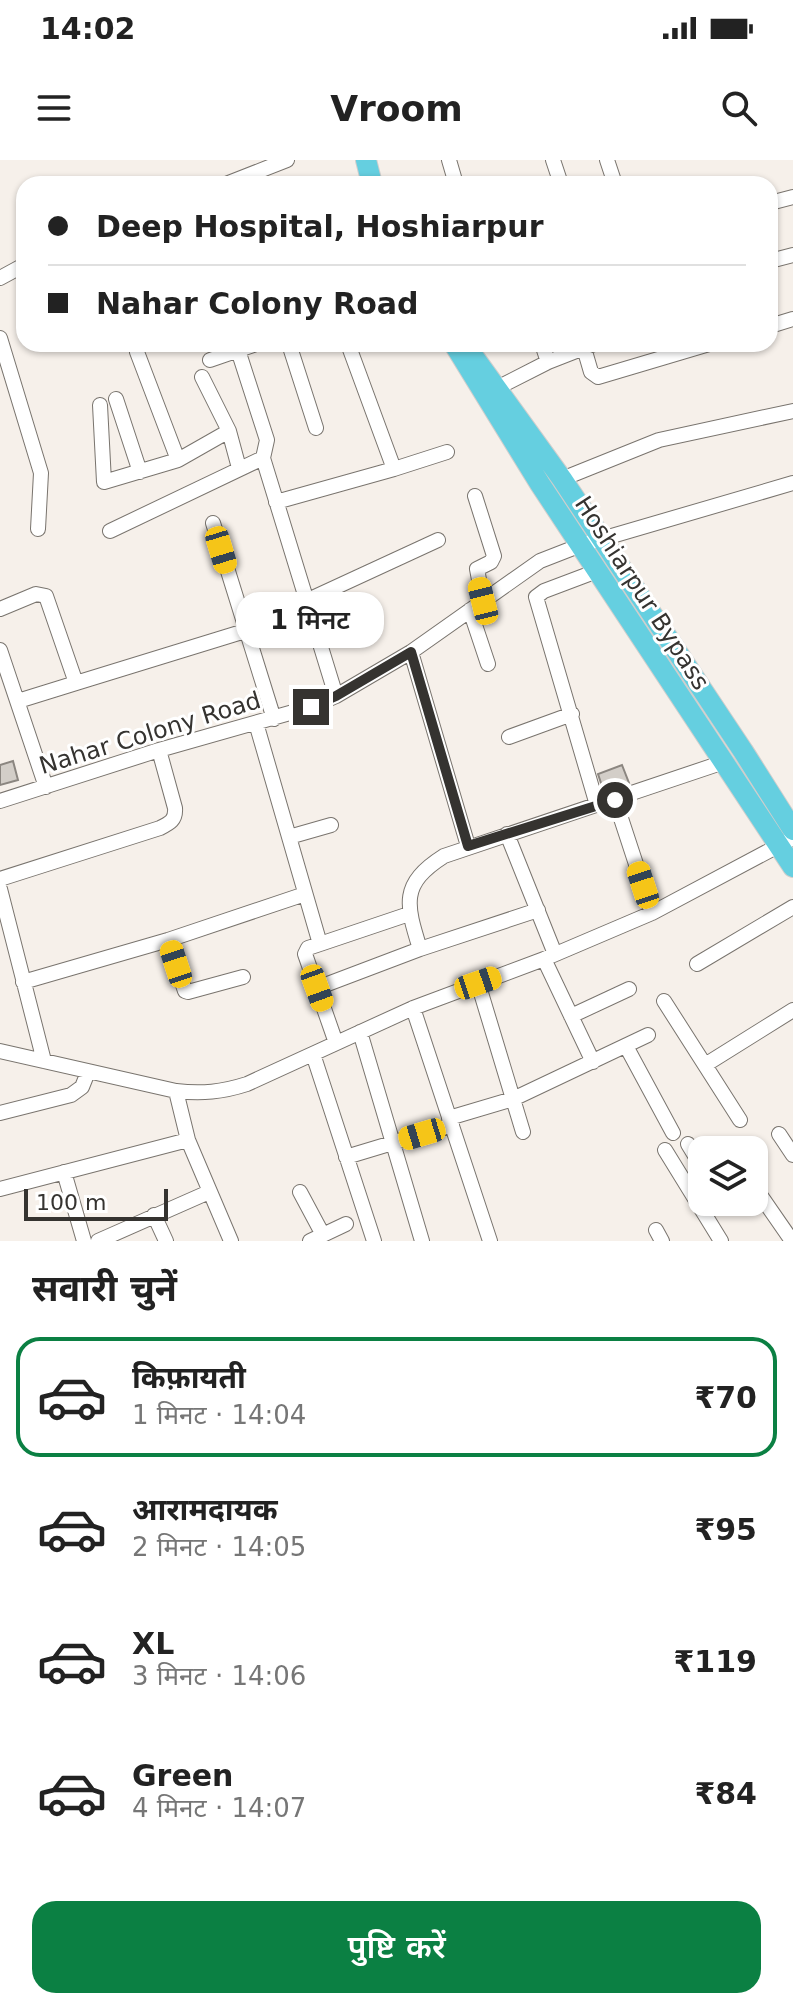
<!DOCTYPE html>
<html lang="hi">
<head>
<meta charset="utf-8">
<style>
	body { margin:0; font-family:"DejaVu Sans","Noto Sans Devanagari",sans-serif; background:#f6f6f6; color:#222; height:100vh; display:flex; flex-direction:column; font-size:30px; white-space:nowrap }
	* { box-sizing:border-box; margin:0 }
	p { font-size:26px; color:#767676 }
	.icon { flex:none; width:44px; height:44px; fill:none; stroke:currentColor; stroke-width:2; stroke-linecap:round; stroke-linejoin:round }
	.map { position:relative; height:1081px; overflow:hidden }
	.details { display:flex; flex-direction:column; background:#fff; flex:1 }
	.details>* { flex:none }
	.guide { position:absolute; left:16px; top:16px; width:762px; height:176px; border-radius:24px; box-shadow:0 2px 6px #0004; display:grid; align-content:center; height:176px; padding:0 32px; background:#fff }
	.controls { position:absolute; left:688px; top:976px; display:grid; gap:16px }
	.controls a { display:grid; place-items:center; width:80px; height:80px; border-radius:16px; background:#fff; box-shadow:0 2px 6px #0004; font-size:40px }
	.scale { position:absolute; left:24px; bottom:20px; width:144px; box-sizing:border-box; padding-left:8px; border:4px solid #353330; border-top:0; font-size:22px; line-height:28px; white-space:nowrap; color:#353330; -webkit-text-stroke:6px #fff; paint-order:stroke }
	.end { position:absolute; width:36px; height:36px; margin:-18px; border:10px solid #353330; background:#fff; box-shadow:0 0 0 4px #fff }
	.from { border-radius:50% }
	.bubble { position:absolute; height:56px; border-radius:24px; background:#fff; box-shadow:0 2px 6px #0004; font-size:26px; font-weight:600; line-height:56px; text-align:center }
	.car { position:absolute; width:24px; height:48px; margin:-24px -12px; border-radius:10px; box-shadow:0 0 6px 2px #0007; background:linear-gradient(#f5c518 24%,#345 0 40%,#f5c518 0 76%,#345 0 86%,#f5c518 0) }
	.guide b { display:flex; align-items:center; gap:28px; height:76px; font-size:30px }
	.guide b+b { border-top:2px solid #e0e0e0 }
	.guide i { width:20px; height:20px; background:#222 }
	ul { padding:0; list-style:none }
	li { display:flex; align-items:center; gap:24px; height:120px; margin:0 16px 12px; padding:0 16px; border:4px solid transparent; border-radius:24px }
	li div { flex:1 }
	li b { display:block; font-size:30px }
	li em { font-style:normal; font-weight:600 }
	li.current { border-color:#0b8043 }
	li>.icon { width:72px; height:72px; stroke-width:1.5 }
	h2 { padding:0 32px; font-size:36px; line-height:96px }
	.primary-button { display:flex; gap:16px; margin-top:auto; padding:16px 32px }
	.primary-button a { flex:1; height:92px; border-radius:24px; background:#0b8043; color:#fff; font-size:32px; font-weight:600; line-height:92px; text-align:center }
	.status { display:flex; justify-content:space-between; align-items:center; height:56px; padding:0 40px; background:#fff; direction:ltr }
	.status svg { height:22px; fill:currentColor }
	header { display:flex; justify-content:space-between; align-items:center; height:104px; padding:0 32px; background:#fff; font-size:36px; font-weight:600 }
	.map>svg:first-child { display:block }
</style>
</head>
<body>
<div class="status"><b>14:02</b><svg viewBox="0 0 49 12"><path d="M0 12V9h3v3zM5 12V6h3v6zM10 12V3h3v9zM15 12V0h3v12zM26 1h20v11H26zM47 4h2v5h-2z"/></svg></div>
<header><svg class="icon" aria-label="menu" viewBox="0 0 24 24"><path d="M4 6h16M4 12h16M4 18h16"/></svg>Vroom<svg class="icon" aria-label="search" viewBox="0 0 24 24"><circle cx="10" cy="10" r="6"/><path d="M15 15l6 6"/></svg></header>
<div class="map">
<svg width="793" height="1081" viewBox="0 0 793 1081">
	<rect width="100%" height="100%" fill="#f6f0ea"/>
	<!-- building -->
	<path fill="#d3cec8" stroke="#8b8680" stroke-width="2" d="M13 601 18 620 0 625V605Z
		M622 605 629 623 604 632 598 614Z"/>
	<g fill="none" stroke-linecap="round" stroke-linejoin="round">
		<defs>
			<path id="minor" d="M449 0 456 24
				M553 0 561 24
				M607 0 615 24
				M226 24 287 0
				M770 43 793 37
				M770 101 793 95
				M0 118 24 105
				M770 166 793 159
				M0 178 41 313 38 369
				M289 184 316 268
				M542 184 548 202
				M584 188 591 212 598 217 709 184
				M238 190 267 280 263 298 336 536
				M210 200 256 184
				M202 217 229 271 239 308
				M497 228 548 202 594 184
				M116 239 140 312
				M100 245 104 322 178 300 137 192
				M178 300 229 271
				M394 309 447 292
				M562 319 659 280 793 251
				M475 336 494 396 491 402 477 409 483 441
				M276 342 394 309 348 184
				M213 363 274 559
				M110 371 263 298
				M308 440 438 380
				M0 449 36 434 46 436 76 523 245 471
				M470 450 488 504
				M0 490 46 627
				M411 492 468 686
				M18 541 76 523
				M256 563 320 784 308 788 305 794 336 883
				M509 577 572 554
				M615 640 652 753
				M0 641 159 590 311 547 336 536 411 492 540 401 581 385 793 323
				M597 645 536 437 544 431 597 411
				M507 674 555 794
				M289 677 331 665
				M0 719 160 668C170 663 176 660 175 648L159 590
				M0 729 44 901
				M168 780 185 831 188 832 243 817
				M320 784 409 754
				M420 789C406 744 400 724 444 696L724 602
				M544 799 593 902
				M697 804 793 747
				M23 822 168 780 305 734
				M478 823 523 972
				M317 828 420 789 538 750
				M664 841 740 960
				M413 848 490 1081
				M571 856 629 829
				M360 872 422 1081
				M626 886 673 973
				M0 891 176 931C202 934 222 932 247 924L413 848 544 799 652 753 793 678
				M313 894 374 1081
				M705 905 793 850
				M176 931 188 980 231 1081
				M0 953 71 935 82 927 88 912
				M449 958 513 939 648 875
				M779 974 793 995
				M688 984 702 1007
				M665 990 721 1081
				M346 997 452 965
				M64 1012 84 1081
				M754 1026 792 1081
				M0 1029 188 980
				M300 1032 323 1075
				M154 1055 166 1081
				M656 1070 662 1081
				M98 1081 209 1032
				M310 1081 346 1064"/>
			<path id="highway" d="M366 0 372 24
				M454 184 540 324 793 707
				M471 193 562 319 743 591 793 670"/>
		</defs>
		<!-- minor casing -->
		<use href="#minor" stroke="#79746e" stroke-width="16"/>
		<!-- highway casing -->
		<use href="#highway" stroke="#cfcecd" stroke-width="22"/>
		<!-- minor -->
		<use href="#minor" stroke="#fff" stroke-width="14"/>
		<!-- highway -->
		<use href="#highway" stroke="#65cfe0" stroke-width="20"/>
	</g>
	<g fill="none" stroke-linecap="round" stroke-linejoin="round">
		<!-- route -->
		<path stroke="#353330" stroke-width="10" d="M311 547 336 536 411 492 468 686 615 640"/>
	</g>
	<g text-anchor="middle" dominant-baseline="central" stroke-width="6" stroke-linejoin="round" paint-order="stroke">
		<!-- street labels -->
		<g font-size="24" fill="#353330" stroke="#fff">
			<text transform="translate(642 433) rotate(57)">Hoshiarpur Bypass</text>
			<text transform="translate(150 573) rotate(-17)">Nahar Colony Road</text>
		</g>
	</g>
</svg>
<div class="controls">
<a><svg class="icon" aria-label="layers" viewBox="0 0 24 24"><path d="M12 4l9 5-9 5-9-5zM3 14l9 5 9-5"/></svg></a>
</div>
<div class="scale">100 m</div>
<i class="end from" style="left:615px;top:640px"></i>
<i class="end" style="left:311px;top:547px"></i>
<div class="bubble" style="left:236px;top:432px;width:148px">1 मिनट</div>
<i class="car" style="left:221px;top:390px;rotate:163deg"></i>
<i class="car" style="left:483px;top:441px;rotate:346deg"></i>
<i class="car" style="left:643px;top:725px;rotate:342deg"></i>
<i class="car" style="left:176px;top:804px;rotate:342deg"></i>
<i class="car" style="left:478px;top:823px;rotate:71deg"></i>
<i class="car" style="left:317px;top:828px;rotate:160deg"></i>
<i class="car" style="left:422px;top:974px;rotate:253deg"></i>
<div class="guide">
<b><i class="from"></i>Deep Hospital, Hoshiarpur</b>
<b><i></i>Nahar Colony Road</b>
</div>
</div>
<section class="details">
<h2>सवारी चुनें</h2>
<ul>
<li class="current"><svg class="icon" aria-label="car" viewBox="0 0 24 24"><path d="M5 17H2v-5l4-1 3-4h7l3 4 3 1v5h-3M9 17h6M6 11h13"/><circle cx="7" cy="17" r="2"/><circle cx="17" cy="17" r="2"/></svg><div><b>किफ़ायती</b><p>1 मिनट · 14:04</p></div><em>₹70</em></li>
<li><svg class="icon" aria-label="car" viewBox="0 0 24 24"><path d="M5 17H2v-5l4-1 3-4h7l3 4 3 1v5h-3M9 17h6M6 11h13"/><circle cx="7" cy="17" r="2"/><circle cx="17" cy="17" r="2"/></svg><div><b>आरामदायक</b><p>2 मिनट · 14:05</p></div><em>₹95</em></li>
<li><svg class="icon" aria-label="car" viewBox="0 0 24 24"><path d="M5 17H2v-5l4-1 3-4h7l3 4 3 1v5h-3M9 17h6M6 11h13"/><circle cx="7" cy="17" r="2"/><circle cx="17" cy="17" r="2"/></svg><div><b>XL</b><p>3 मिनट · 14:06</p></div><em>₹119</em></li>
<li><svg class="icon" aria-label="car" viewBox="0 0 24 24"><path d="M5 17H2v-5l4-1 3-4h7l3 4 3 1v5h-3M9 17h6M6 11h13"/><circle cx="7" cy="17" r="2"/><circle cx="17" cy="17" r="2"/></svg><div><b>Green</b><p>4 मिनट · 14:07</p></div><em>₹84</em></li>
</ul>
<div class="primary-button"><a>पुष्टि करें</a></div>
</section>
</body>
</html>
